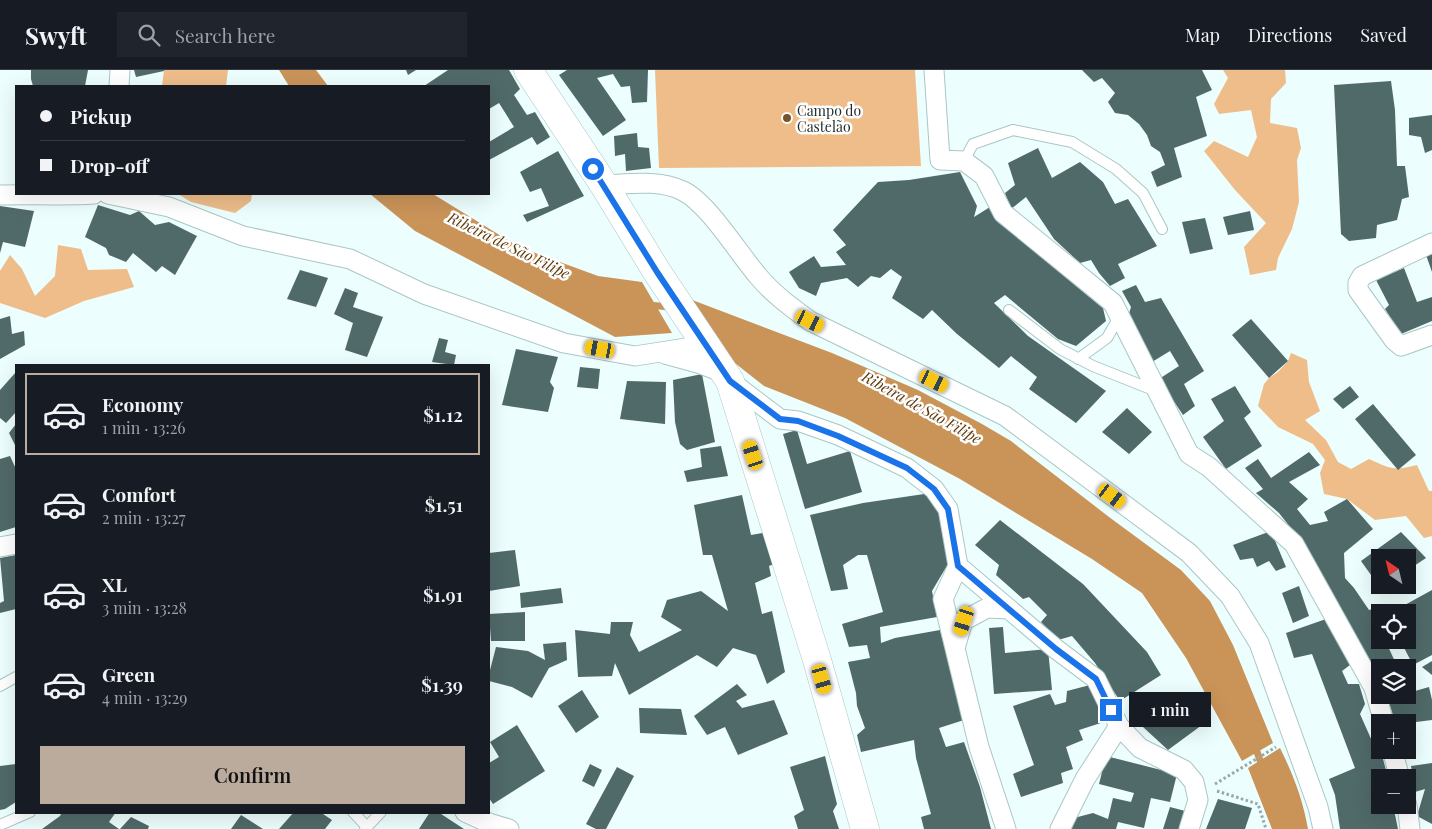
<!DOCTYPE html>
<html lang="en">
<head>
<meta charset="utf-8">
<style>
	body { margin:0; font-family:"Playfair Display",serif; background:#20242c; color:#f1f3f6; height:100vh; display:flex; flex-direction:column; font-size:19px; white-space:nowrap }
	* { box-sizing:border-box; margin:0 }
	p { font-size:16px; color:#9ea1a6 }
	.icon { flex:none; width:28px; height:28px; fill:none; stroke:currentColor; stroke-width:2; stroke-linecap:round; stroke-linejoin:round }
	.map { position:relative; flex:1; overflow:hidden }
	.drawer { position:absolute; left:15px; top:294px; width:475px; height:450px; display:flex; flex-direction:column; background:#171b24; border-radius:0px; box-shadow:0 5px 20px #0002 }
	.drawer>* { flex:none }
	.top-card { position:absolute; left:15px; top:15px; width:475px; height:110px; border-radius:0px; box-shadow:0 5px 20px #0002; display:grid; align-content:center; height:110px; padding:0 25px; background:#171b24 }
	.needle { width:32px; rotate:325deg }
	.fabs { position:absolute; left:1371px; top:479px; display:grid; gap:10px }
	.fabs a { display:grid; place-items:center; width:45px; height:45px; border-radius:0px; background:#171b24; box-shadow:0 5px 20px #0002; font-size:25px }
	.end { position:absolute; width:22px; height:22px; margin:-11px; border:6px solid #1a73e8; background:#fff; box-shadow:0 0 0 2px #fff }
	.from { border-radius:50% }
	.bubble { position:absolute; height:35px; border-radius:0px; background:#171b24; box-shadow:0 5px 20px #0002; font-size:16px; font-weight:600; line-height:35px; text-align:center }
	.car { position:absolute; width:15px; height:30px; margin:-15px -8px; border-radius:6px; box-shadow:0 0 4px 1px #0007; background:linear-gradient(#f5c518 24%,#345 0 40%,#f5c518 0 76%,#345 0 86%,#f5c518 0) }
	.top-card b { display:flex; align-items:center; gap:18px; height:48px; font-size:19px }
	.top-card b+b { border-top:1px solid #363941 }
	.top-card i { width:12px; height:12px; background:#f1f3f6 }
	ul { padding:9px 0 0; list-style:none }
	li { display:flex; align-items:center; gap:15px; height:82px; margin:0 10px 8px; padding:0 15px; border:2px solid transparent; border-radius:0px }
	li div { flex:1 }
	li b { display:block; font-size:19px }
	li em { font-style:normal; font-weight:600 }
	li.current { border-color:#baab9c }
	li>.icon { width:45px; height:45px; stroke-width:1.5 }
	.button { display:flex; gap:10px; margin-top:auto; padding:10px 25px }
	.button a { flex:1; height:58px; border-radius:0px; background:#baab9c; color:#111; font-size:20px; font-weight:600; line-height:58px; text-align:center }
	header { display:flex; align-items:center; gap:30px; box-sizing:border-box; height:70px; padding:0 25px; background:#171b24; border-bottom:1px solid #363941 }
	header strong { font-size:24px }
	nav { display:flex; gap:28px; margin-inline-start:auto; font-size:18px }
	.search { width:350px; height:45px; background:#20242c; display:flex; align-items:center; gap:12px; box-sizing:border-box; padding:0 18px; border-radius:0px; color:#9ea1a6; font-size:19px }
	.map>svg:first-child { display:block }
</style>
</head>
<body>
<header>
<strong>Swyft</strong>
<div class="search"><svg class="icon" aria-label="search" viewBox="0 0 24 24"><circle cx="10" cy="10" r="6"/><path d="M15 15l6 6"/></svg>Search here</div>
<nav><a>Map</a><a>Directions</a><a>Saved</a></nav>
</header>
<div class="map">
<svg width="1432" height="759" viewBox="0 0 1432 759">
	<rect width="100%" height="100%" fill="#ecfefd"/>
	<!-- green -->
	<path fill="#eebd8a" d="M164 0H228L226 16H162Z
		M655 0H915L921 96 659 98Z
		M1223 0H1285L1286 13 1271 29 1270 53 1297 58 1301 78 1297 90 1299 132 1292 159 1278 188 1276 200 1250 205 1244 177 1266 153 1235 120 1204 81 1214 71 1248 87 1257 67 1251 40 1219 44 1214 34 1228 8Z
		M178 124H252L251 131 235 143 191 132Z
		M58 175 81 179 88 200 127 199 134 217 84 231 45 248 0 233V201L10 185 22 199 35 226 55 206Z
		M1291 283 1307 290 1309 312 1320 341 1305 350 1326 370 1338 392 1351 399 1369 389C1391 399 1393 401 1417 395L1429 421H1432V466L1424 468 1406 446 1375 450 1347 429 1324 424 1320 403 1325 390 1313 374 1278 357 1258 336 1264 314 1269 308 1278 302 1288 291Z"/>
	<!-- water -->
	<path fill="#ca9459" d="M279 0H316L328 16H289Z
		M370 124H433L519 177 598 206 642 212 672 263 615 267 415 161Z
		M687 228 832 283 918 320 982 354 1011 371 1109 447 1181 500 1210 531 1233 575 1273 673 1242 691 1186 588 1142 523 1092 489 960 409 845 348 764 316 731 290Z
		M1280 678C1293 704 1303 730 1308 759H1272L1248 698Z"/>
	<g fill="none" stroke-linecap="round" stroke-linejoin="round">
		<!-- stream -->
		<path stroke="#ca9459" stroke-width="7" d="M647 235 671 237
			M1254 673 1263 699"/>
	</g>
	<!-- building -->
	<path fill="#506a69" d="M31 0H88L85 16H33L31 9Z
		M134 0H164V1L136 7Z
		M406 0H416L408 5Z
		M448 0H509L520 19 514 25 527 45 535 42 550 67 537 75 532 67 489 90V72L514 57 499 33 489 39V16H424Z
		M567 0H648L647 32 632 33 630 16 621 17 613 4 597 8 626 50 603 66 559 5Z
		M1082 0H1202L1212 20 1196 27 1207 66 1174 78 1182 107 1157 117 1151 102 1165 95 1160 82 1151 76 1147 65 1139 54 1128 45 1115 43 1108 32 1115 23 1102 8 1094 12Z
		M1391 11 1395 40 1397 96H1405L1409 127 1402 129 1397 150 1377 155 1376 168 1349 171 1341 164 1334 15Z
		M1432 45V80L1425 83 1421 67 1409 65V48Z
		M637 63 638 77 649 78 651 98 626 101 625 84 615 86 614 66Z
		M1038 78 1052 108 1080 92 1103 112 1115 134 1128 129 1157 176 1118 194 1125 208 1110 216 1099 203 1091 190 1080 193 1054 169 1026 127 1011 139 1005 123 1015 115 1008 93Z
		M558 81 584 126 527 152 523 145 549 136 541 118 530 122 520 102Z
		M960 102 977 136 974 147 990 137 997 150 1103 238 1106 251 1076 276 1058 269 1005 225 994 233 1028 266 1106 321 1076 353 1029 319 1037 307 1011 286 999 298 957 264 932 240 923 249 892 228 902 207 891 199 880 208 871 206 858 217 847 208 821 213 816 226 799 218 789 202 814 186 821 197 846 195 836 182 846 175 833 160 878 112 909 110Z
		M98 135 130 145 139 141 155 155 169 152 197 166 175 205 162 196 156 202 133 183 126 192 109 185 106 178 85 167Z
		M0 136 34 141 25 177 3 172 0 183Z
		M1250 141 1254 160 1228 165 1223 147Z
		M1205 148 1213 179 1190 184 1182 152Z
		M1432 183V202L1426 185Z
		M1404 198 1417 232 1432 227V251L1401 264 1385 239 1389 235 1376 210Z
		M300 200 328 208 316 237 287 229Z
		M1136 215 1145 232 1161 228 1204 301 1184 314 1195 336 1183 345 1159 309 1179 296 1170 281 1152 292 1128 247 1131 237 1122 221Z
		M345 218 358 223 353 237 383 247 367 287 345 280 353 253 334 244Z
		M10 246 12 264 24 261 25 275 0 289V249Z
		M1251 249 1288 291 1269 308 1232 265Z
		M439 268 448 270 445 282 456 285 454 295 432 292Z
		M516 279 558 287 550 312 554 318 548 342 502 335Z
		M580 297 600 299 598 319 577 317Z
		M16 302V342L6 353 0 348V320Z
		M702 304 715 372 687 380 680 374 675 352 673 310Z
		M627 311 666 312 665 354 620 349Z
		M1235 316 1251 342 1244 348 1262 376 1226 399 1203 367 1224 351 1211 329Z
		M1350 316 1359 327 1343 339 1333 329Z
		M1373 334 1416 385 1398 400 1355 349Z
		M1127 338 1152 362 1129 384 1102 362Z
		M16 354V377L9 363Z
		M797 360 807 394 850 381 862 422 805 439 783 364Z
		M721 376 728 406 687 412 684 401 702 397 700 379Z
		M1309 382 1320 395 1289 412 1308 429 1297 439 1310 455 1328 451 1324 442 1347 429 1373 459 1344 483 1345 508 1354 518 1369 540 1386 535 1391 542H1380V570H1385L1398 598H1380V611L1337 537 1309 481 1279 443 1256 423 1263 419 1245 398 1258 389 1271 408Z
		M10 386 16 399V457L0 462V389Z
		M931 423 944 452 948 494 932 521 937 547 880 557 881 573 895 568 940 560 964 650 939 658 946 677 964 672 980 717 991 759H924L921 747 931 744 916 688 914 670 861 682 857 665 865 658 857 636 856 623 848 592 870 588 867 575 849 577 842 554 883 542 867 485H858L843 495 848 519 831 521 810 445 863 433Z
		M742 425 751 465 768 462 779 492 769 496 771 506 755 513 762 544 772 541 785 602 767 614 756 585 733 578 717 597 697 585 629 625 615 593 612 606 578 607 575 560 610 564 611 552H633L630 565 639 582 682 560 661 547 667 530 701 521 728 541 712 485H703L694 435Z
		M1000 450 1083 514 1147 582 1161 605 1120 631 1095 593 1072 566 1058 570 1041 552 1047 545 1029 527 1023 529 996 505 999 495 975 475Z
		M1271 461 1286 497 1276 501 1269 491 1257 497 1253 488 1240 490 1233 475Z
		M1401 462 1426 488 1408 500V488H1380V509L1376 512 1361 491Z
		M515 480 520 516 489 521V483Z
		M16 485V539L0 543V533L4 531 0 488Z
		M1299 516 1309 546 1293 553 1282 523Z
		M561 518 563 533 521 538 520 523Z
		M1432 520V585L1413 595 1400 570H1408V542H1392Z
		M525 542V571H491L489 544Z
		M1326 549 1347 585 1350 595 1342 601 1348 614H1359L1365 634 1360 644 1372 671 1381 681 1388 708H1380V735H1393L1398 759H1340L1335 725 1329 709 1355 698 1312 584 1294 588 1286 563Z
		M1003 557 1005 583 1048 579 1052 620 994 624 989 558Z
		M566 572 567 590 549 598 532 628 512 617 489 611V604L496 577 528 581 545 590 543 574Z
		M1432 591V605L1422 597Z
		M737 614 747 625 736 631 742 638 774 630 788 664 738 685 725 657 707 665 694 646Z
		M1090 615 1107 651 1079 660 1083 670 1066 677 1073 699 1061 703 1063 713 1021 727 1013 704 1034 695 1013 636 1050 624 1055 635 1066 632 1067 621Z
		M1429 617 1432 630V650L1408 653 1395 652 1388 629 1408 625V623Z
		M582 620 599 647 576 663 558 636Z
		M1188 625 1202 655 1168 680 1143 657Z
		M639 638 681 639 687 665 640 663Z
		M517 655 545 701 493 734 489 728V693L499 687 490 672Z
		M825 686 837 734 833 741 839 759H798L794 746 804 740 790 697Z
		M1106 686 1177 704 1170 732 1151 728 1144 758 1118 752 1116 759H1072L1074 748 1093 743 1108 749 1113 728 1131 732 1134 723 1099 714Z
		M1432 693V754L1417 746 1425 719 1415 722 1411 696Z
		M16 694V732L5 739 0 740V696Z
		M590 694 602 700 594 717 582 711Z
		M617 697 634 706 606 759H596L586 754Z
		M1218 729 1252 738 1245 759H1206Z
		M1170 737 1189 742 1184 759H1163Z
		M62 742H116L109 752 119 759H42L60 746Z
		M294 742H320L332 750 325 759H279Z
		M430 742H438L464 759H419Z
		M241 745 263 759H231Z
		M131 747 149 756 148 759H120Z"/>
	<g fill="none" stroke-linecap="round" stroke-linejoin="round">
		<defs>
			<path id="lane" d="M964 91 973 74 1013 60 1072 72 1116 99 1143 123 1162 159
				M1009 240 1060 279 1093 296 1156 321
				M1078 289 1107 268 1119 247
				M0 616 16 607
				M353 742 367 757
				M0 755 30 742
				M365 759 381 742"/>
			<path id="street" d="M934 0 940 90 964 91 984 106 1003 143 1113 233 1189 384 1209 397 1294 474 1374 618 1384 652
				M119 16 120 0
				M604 115C629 114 659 109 683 121 708 133 739 184 758 206 773 224 791 237 810 251L1005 346 1189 483 1230 526 1259 573 1318 737 1323 759
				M108 124 169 137 243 166 350 189 424 224 564 273 635 286 705 275
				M0 125C31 124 62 126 94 124
				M1432 173 1362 206 1358 213V220L1394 270 1401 276 1432 265
				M665 284 698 293 724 303
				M730 311 780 349 798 351 838 365 907 398 934 419 948 439 958 496 943 529 979 677 1006 759
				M0 477 16 474
				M958 496 1056 579 1096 609 1119 656 1140 678 1184 700 1194 712 1198 730 1189 759
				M955 578 963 551 987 538 1009 539
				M1392 680 1400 708
				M1407 735 1410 759
				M465 742 489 753 509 759
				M1060 759 1085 709 1119 656"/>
			<path id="secondary" d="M528 0 604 115 657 202 730 311 817 590 865 759"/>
		</defs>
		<!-- lane casing -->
		<use href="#lane" stroke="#aac7c5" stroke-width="12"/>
		<!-- street casing -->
		<use href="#street" stroke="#aac7c5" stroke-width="21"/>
		<!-- secondary casing -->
		<use href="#secondary" stroke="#aac7c5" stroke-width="29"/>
		<!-- path -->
		<path stroke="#99a8a7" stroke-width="3" stroke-dasharray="2.5 2.5" stroke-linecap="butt" d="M1215 714 1276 677
			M1217 721 1258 734 1266 759"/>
		<!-- lane -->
		<use href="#lane" stroke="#fff" stroke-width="10"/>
		<!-- street -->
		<use href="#street" stroke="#fff" stroke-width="19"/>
		<!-- secondary -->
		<use href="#secondary" stroke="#fff" stroke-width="28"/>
	</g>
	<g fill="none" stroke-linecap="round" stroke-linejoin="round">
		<!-- route -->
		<path stroke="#1a73e8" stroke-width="6" d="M593 99 657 202 730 311 780 349 798 351 838 366 907 398 934 419 948 439 958 496 1056 579 1096 609 1111 640"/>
	</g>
	<!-- markers -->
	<circle fill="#77542d" stroke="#fff" stroke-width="2" cx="787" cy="48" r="5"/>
	<g text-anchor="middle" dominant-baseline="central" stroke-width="5" stroke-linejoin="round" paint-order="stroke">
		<!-- poi labels -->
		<g font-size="14" fill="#222d2d" stroke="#fff" text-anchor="start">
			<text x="797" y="40">Campo do<tspan x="797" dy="16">Castelão</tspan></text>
		</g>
		<!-- water labels -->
		<g font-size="15" font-style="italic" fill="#5e3909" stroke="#fff">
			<text transform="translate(509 175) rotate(26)">Ribeira de São Filipe</text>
			<text transform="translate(922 337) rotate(29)">Ribeira de São Filipe</text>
		</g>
	</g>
</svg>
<div class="fabs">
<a><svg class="needle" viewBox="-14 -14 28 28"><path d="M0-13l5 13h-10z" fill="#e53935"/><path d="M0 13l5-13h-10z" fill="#9ea1a6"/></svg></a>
<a><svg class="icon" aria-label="locate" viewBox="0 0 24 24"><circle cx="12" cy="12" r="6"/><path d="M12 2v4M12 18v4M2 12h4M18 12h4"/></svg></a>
<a><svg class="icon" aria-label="layers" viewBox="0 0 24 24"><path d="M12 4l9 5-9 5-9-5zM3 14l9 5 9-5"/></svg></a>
<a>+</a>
<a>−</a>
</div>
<i class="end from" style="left:593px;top:99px"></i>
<i class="end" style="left:1111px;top:640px"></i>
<div class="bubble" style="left:1129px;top:622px;width:82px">1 min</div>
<i class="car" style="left:810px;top:251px;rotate:116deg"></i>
<i class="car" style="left:600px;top:279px;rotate:280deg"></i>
<i class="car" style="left:934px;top:311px;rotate:116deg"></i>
<i class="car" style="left:753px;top:385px;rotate:342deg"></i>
<i class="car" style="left:1112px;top:426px;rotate:126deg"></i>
<i class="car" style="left:964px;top:551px;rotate:198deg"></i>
<i class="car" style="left:822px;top:609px;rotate:164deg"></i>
<div class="top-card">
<b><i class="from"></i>Pickup</b>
<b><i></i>Drop-off</b>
</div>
<section class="drawer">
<ul>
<li class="current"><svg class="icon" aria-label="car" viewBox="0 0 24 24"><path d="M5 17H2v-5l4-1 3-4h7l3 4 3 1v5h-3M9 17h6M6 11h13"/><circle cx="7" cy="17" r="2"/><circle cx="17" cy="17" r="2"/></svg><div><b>Economy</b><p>1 min · 13:26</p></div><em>$1.12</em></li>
<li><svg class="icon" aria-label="car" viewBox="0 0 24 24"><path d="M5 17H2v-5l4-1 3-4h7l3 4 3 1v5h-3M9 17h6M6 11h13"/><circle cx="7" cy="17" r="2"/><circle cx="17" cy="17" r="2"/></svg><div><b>Comfort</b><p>2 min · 13:27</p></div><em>$1.51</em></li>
<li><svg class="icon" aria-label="car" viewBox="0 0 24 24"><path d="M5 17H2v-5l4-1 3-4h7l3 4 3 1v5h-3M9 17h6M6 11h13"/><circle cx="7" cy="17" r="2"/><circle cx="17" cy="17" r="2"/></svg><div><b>XL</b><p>3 min · 13:28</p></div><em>$1.91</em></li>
<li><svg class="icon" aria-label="car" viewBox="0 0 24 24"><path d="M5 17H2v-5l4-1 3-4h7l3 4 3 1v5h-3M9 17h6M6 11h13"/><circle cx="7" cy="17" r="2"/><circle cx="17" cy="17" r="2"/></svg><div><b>Green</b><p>4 min · 13:29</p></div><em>$1.39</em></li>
</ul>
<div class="button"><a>Confirm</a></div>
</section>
</div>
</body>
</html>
